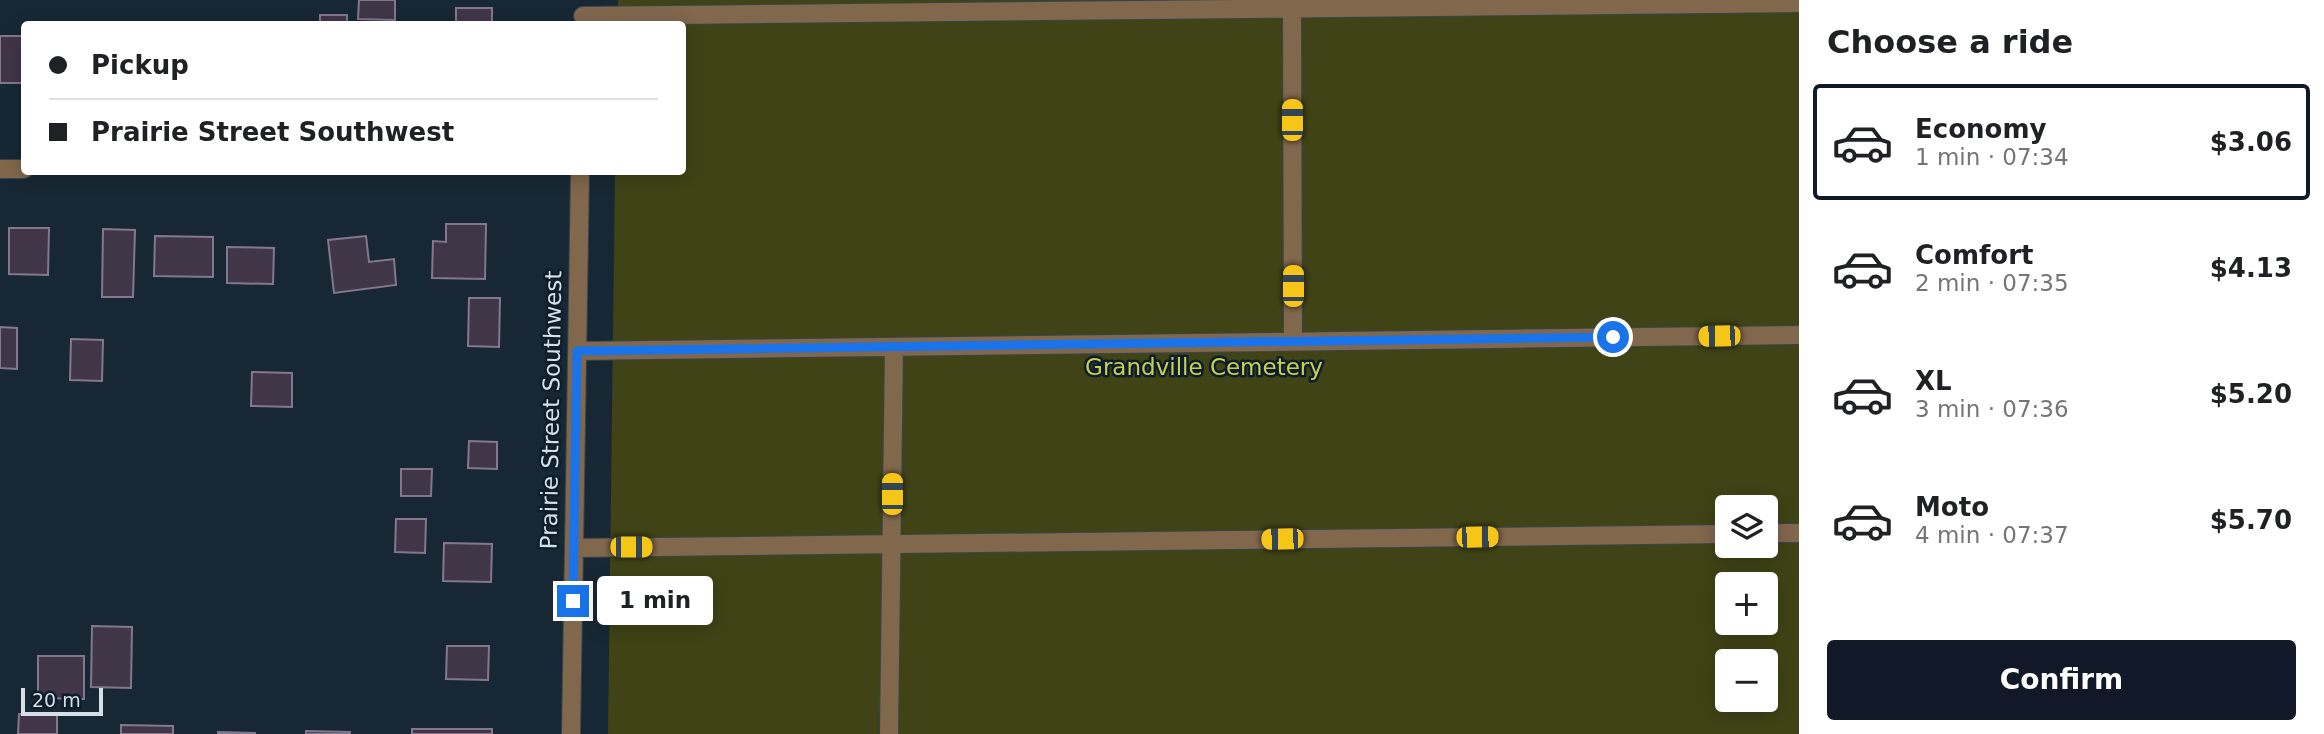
<!DOCTYPE html>
<html lang="en">
<head>
<meta charset="utf-8">
<style>
	body { margin:0; font-family:"DejaVu Sans",sans-serif; background:#f6f6f6; color:#202124; height:100vh; display:flex; flex-direction:column; font-size:26px; white-space:nowrap }
	* { box-sizing:border-box; margin:0 }
	p { font-size:23px; color:#757577 }
	.icon { flex:none; width:38px; height:38px; fill:none; stroke:currentColor; stroke-width:2; stroke-linecap:round; stroke-linejoin:round }
	.map { position:relative; flex:1; overflow:hidden }
	.side { display:flex; flex-direction:column; background:#fff; width:525px }
	.side>* { flex:none }
	.hud { position:absolute; left:21px; top:21px; width:665px; height:154px; border-radius:7px; box-shadow:0 4px 18px #0003; display:grid; align-content:center; height:154px; padding:0 28px; background:#fff }
	.tools { position:absolute; left:1715px; top:495px; display:grid; gap:14px }
	.tools a { display:grid; place-items:center; width:63px; height:63px; border-radius:7px; background:#fff; box-shadow:0 4px 18px #0003; font-size:35px }
	.scale { position:absolute; left:21px; bottom:18px; width:82px; box-sizing:border-box; padding-left:7px; border:4px solid #d4dfe8; border-top:0; font-size:19px; line-height:24px; white-space:nowrap; color:#d4dfe8; -webkit-text-stroke:5px #0d1e2a; paint-order:stroke }
	.end { position:absolute; width:32px; height:32px; margin:-16px; border:9px solid #1a73e8; background:#fff; box-shadow:0 0 0 4px #fff }
	.from { border-radius:50% }
	.bubble { position:absolute; height:49px; border-radius:7px; background:#fff; box-shadow:0 4px 18px #0003; font-size:23px; font-weight:600; line-height:49px; text-align:center }
	.car { position:absolute; width:21px; height:42px; margin:-21px -10px; border-radius:9px; box-shadow:0 0 5px 2px #0007; background:linear-gradient(#f5c518 24%,#345 0 40%,#f5c518 0 76%,#345 0 86%,#f5c518 0) }
	.hud b { display:flex; align-items:center; gap:24px; height:66px; font-size:26px }
	.hud b+b { border-top:2px solid #e0e0e0 }
	.hud i { width:18px; height:18px; background:#202124 }
	ul { padding:0; list-style:none }
	li { display:flex; align-items:center; gap:21px; height:116px; margin:0 14px 10px; padding:0 14px; border:4px solid transparent; border-radius:7px }
	li div { flex:1 }
	li b { display:block; font-size:26px }
	li em { font-style:normal; font-weight:600 }
	li.current { border-color:#111827 }
	li>.icon { width:63px; height:63px; stroke-width:1.5 }
	h2 { padding:0 28px; font-size:32px; line-height:84px }
	.cta { display:flex; gap:14px; margin-top:auto; padding:14px 28px }
	.cta a { flex:1; height:80px; border-radius:7px; background:#111827; color:#fff; font-size:28px; font-weight:600; line-height:80px; text-align:center }
	main { display:flex; flex:1; min-height:0 }
	.map>svg:first-child { display:block }
</style>
</head>
<body>
<main>
<div class="map">
<svg width="1799" height="734" viewBox="0 0 1799 734">
	<rect width="100%" height="100%" fill="#172834"/>
	<!-- green -->
	<path fill="#404315" fill-rule="evenodd" d="M618 0H1799V734H608L615 172H682V24H617ZM1727 508H1766V546H1727ZM1727 584H1766V623H1727ZM1727 662H1766V700H1727Z"/>
	<!-- building -->
	<path fill="#413648" stroke="#83788b" stroke-width="2" d="M359 0H395V20L358 19Z
		M456 8H492V24H456Z
		M320 15H347V24H320Z
		M0 36H24V83H0Z
		M446 224H486L485 279 432 278 433 241 446 242Z
		M9 228H49L48 275 9 274Z
		M103 229 135 230 133 297H102Z
		M155 236 213 237V277L154 276Z
		M366 236 369 262 394 259 396 285 334 293 328 240Z
		M227 247 274 248 273 284 227 283Z
		M469 298H500L499 347 468 346Z
		M0 327 17 328V369L0 368Z
		M71 339 103 340 102 381 70 380Z
		M252 372 292 373V407L251 406Z
		M469 441 497 442V469L468 468Z
		M401 469H432L431 496H401Z
		M396 519H426L425 553 395 552Z
		M444 543 492 544 491 582 443 581Z
		M92 626 132 627 131 688 91 687Z
		M447 646H489L488 680 446 679Z
		M38 656H84V699L38 698Z
		M19 714H57V734H18Z
		M121 725 173 726V734H121Z
		M412 729H492V734H412Z
		M306 731 350 732V734H306Z
		M218 732 255 733V734H218Z"/>
	<g fill="none" stroke-linecap="round" stroke-linejoin="round">
		<defs>
			<path id="minor" d="M1292 9 1293 341
				M583 16 1799 3
				M0 169H24
				M577 351 1799 335
				M1766 533H1799
				M574 548 1727 534
				M571 734 580 172
				M889 734 894 347"/>
		</defs>
		<!-- minor casing -->
		<use href="#minor" stroke="#354551" stroke-width="20"/>
		<!-- minor -->
		<use href="#minor" stroke="#81674c" stroke-width="18"/>
	</g>
	<g fill="none" stroke-linecap="round" stroke-linejoin="round">
		<!-- route -->
		<path stroke="#1a73e8" stroke-width="9" d="M573 601 577 351 1613 337"/>
	</g>
	<g text-anchor="middle" dominant-baseline="central" stroke-width="5" stroke-linejoin="round" paint-order="stroke">
		<!-- park labels -->
		<g font-size="23" fill="#c7ce53" stroke="#0d1e2a">
			<text x="1204" y="367">Grandville Cemetery</text>
		</g>
		<!-- street labels -->
		<g font-size="23" fill="#d4dfe8" stroke="#0d1e2a">
			<text transform="translate(551 410) rotate(-89)">Prairie Street Southwest</text>
		</g>
	</g>
</svg>
<div class="tools">
<a><svg class="icon" aria-label="layers" viewBox="0 0 24 24"><path d="M12 4l9 5-9 5-9-5zM3 14l9 5 9-5"/></svg></a>
<a>+</a>
<a>−</a>
</div>
<div class="scale">20 m</div>
<i class="end from" style="left:1613px;top:337px"></i>
<i class="end" style="left:573px;top:601px"></i>
<div class="bubble" style="left:597px;top:576px;width:116px">1 min</div>
<i class="car" style="left:1292px;top:120px;rotate:0deg"></i>
<i class="car" style="left:1293px;top:286px;rotate:0deg"></i>
<i class="car" style="left:1719px;top:336px;rotate:269deg"></i>
<i class="car" style="left:892px;top:494px;rotate:0deg"></i>
<i class="car" style="left:1477px;top:537px;rotate:89deg"></i>
<i class="car" style="left:1282px;top:539px;rotate:269deg"></i>
<i class="car" style="left:631px;top:547px;rotate:90deg"></i>
<div class="hud">
<b><i class="from"></i>Pickup</b>
<b><i></i>Prairie Street Southwest</b>
</div>
</div>
<section class="side">
<h2>Choose a ride</h2>
<ul>
<li class="current"><svg class="icon" aria-label="car" viewBox="0 0 24 24"><path d="M5 17H2v-5l4-1 3-4h7l3 4 3 1v5h-3M9 17h6M6 11h13"/><circle cx="7" cy="17" r="2"/><circle cx="17" cy="17" r="2"/></svg><div><b>Economy</b><p>1 min · 07:34</p></div><em>$3.06</em></li>
<li><svg class="icon" aria-label="car" viewBox="0 0 24 24"><path d="M5 17H2v-5l4-1 3-4h7l3 4 3 1v5h-3M9 17h6M6 11h13"/><circle cx="7" cy="17" r="2"/><circle cx="17" cy="17" r="2"/></svg><div><b>Comfort</b><p>2 min · 07:35</p></div><em>$4.13</em></li>
<li><svg class="icon" aria-label="car" viewBox="0 0 24 24"><path d="M5 17H2v-5l4-1 3-4h7l3 4 3 1v5h-3M9 17h6M6 11h13"/><circle cx="7" cy="17" r="2"/><circle cx="17" cy="17" r="2"/></svg><div><b>XL</b><p>3 min · 07:36</p></div><em>$5.20</em></li>
<li><svg class="icon" aria-label="car" viewBox="0 0 24 24"><path d="M5 17H2v-5l4-1 3-4h7l3 4 3 1v5h-3M9 17h6M6 11h13"/><circle cx="7" cy="17" r="2"/><circle cx="17" cy="17" r="2"/></svg><div><b>Moto</b><p>4 min · 07:37</p></div><em>$5.70</em></li>
</ul>
<div class="cta"><a>Confirm</a></div>
</section>
</main>
</body>
</html>
